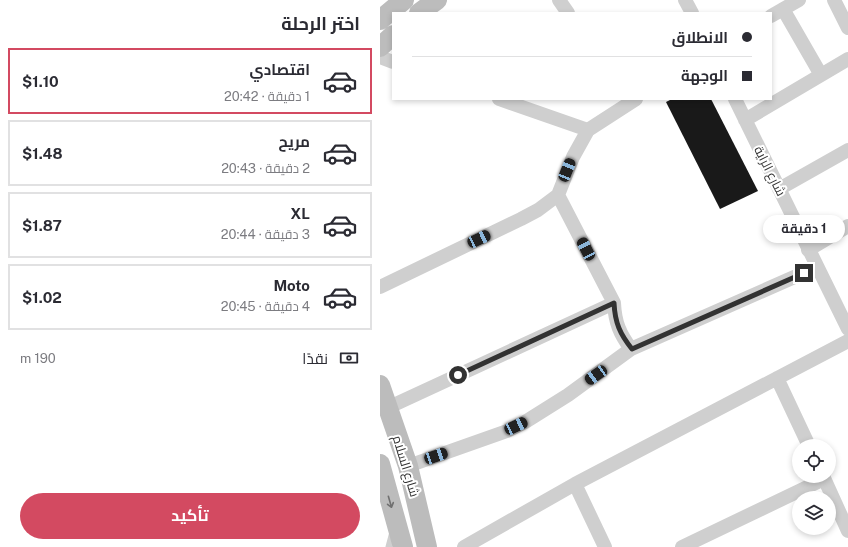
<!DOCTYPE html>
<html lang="ar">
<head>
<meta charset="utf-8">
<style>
	body { margin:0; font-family:"Public Sans",Cairo,sans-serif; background:#f7f7f7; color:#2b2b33; direction:rtl; height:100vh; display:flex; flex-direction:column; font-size:15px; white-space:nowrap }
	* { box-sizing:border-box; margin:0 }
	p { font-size:13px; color:#7c7c81 }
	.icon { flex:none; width:22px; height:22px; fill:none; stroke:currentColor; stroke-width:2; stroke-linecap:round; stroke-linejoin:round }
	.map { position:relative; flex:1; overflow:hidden; direction:ltr }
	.sheet { display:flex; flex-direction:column; background:#fff; width:380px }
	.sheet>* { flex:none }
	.guide { position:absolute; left:12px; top:12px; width:380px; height:88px; border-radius:0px; box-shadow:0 2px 6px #0003; direction:rtl; display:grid; align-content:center; height:88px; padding:0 20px; background:#fff }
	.controls { position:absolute; left:412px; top:439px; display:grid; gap:8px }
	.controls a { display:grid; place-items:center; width:44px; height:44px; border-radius:50%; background:#fff; box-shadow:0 2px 6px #0003; font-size:20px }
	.end { position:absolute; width:18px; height:18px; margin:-9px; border:5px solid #323232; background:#fff; box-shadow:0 0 0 2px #fff }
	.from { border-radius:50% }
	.bubble { position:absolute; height:28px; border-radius:14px; background:#fff; box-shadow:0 2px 6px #0003; font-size:13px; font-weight:700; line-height:28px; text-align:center; direction:rtl }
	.car { position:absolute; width:12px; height:24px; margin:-12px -6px; border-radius:5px; box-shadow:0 0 3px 1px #0007; background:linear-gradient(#222 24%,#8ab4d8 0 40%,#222 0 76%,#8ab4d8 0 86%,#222 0) }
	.guide b { display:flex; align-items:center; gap:14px; height:38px; font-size:15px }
	.guide b+b { border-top:1px solid #e1e1e2 }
	.guide i { width:10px; height:10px; background:#2b2b33 }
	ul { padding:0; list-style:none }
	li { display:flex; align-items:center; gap:12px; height:66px; margin:0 8px 6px; padding:0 12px; border:2px solid #e1e1e2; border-radius:0px }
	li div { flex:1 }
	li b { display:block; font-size:15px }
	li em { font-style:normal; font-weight:700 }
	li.current { border-color:#d34a61 }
	li>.icon { width:36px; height:36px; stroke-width:1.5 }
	h2 { padding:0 20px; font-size:18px; line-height:48px }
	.pay { display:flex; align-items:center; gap:10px; height:44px; padding:0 20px; font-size:15px }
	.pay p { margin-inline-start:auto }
	.button { display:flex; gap:8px; margin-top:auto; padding:8px 20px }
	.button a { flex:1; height:46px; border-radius:24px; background:#d34a61; color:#fff; font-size:16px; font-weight:700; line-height:46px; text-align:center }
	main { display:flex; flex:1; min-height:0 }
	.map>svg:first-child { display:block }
</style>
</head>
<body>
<main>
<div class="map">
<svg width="468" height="547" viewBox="0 0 468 547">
	<rect width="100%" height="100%" fill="#fff"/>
	<!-- building -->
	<path fill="#191919" d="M292 99H331L378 191 340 209 286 102Z"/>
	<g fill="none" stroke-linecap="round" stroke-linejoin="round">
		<!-- lane -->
		<path stroke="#cfcfcf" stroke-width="7" d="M9 547 13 532"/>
		<!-- street -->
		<path stroke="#cfcfcf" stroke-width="14" d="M179 0 188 13
			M305 0 312 13
			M454 0 468 28
			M403 9 441 75
			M391 16 419 0
			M0 57 13 62
			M119 99 208 130
			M355 99 468 329
			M365 120 468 59
			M399 189 468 150
			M178 195 234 303C235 323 240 334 251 349
			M428 250 468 226
			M0 287 141 219 158 210 178 195 193 157 208 130 256 99
			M397 378 429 446
			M7 408 234 303
			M28 466 127 431 145 422 188 395 251 349 437 267
			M443 476 468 531
			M195 484 225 547
			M84 547 195 484 468 341
			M302 547 444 479"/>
		<!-- secondary -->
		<path stroke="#bcbcbc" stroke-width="20" d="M39 13 57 0
			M0 20 24 0
			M0 47 13 35
			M0 385 28 466 47 547
			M0 464 23 547"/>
	</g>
	<!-- one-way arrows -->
	<defs><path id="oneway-shaft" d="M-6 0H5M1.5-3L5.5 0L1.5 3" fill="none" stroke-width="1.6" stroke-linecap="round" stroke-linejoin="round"/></defs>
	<use stroke="#707070" href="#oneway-shaft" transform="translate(10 502) rotate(74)"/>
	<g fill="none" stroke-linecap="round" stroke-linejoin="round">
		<!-- route -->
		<path stroke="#323232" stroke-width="5" d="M78 375 234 303C235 323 240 334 252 349L424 273"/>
	</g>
	<g text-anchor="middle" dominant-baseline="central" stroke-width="4" stroke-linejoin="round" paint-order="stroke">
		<!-- street labels -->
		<g font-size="13" fill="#323232" stroke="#fff">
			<text transform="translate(390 171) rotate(63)">شارع الراية</text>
			<text transform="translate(26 466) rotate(73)">شارع السلام</text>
		</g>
	</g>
</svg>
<div class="controls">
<a><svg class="icon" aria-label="locate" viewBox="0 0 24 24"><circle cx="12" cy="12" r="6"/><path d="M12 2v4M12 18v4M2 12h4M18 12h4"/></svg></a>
<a><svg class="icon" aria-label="layers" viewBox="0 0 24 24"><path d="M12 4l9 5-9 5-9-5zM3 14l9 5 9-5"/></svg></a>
</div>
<i class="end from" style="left:78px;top:375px"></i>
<i class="end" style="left:424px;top:273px"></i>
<div class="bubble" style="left:383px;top:215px;width:82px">1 دقيقة</div>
<i class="car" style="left:187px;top:170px;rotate:22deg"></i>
<i class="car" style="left:99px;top:239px;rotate:65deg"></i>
<i class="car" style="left:206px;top:249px;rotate:333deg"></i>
<i class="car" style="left:216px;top:375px;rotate:235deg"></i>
<i class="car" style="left:136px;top:426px;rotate:65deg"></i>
<i class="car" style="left:56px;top:456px;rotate:71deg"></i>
<div class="guide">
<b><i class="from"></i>الانطلاق</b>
<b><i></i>الوجهة</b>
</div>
</div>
<section class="sheet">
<h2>اختر الرحلة</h2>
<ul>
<li class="current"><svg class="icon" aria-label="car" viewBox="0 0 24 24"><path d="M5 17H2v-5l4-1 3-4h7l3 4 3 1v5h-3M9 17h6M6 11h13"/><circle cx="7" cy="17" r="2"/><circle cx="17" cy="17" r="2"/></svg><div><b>اقتصادي</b><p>1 دقيقة · 20:42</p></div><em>$1.10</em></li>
<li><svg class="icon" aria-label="car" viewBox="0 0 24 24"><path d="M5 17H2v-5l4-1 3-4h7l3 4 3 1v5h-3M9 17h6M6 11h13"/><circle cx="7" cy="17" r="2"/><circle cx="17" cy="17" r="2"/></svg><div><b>مريح</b><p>2 دقيقة · 20:43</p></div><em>$1.48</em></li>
<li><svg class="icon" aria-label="car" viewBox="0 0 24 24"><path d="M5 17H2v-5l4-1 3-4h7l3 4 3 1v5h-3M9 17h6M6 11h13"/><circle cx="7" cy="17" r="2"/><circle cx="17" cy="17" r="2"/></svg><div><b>XL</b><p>3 دقيقة · 20:44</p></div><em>$1.87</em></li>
<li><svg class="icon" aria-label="car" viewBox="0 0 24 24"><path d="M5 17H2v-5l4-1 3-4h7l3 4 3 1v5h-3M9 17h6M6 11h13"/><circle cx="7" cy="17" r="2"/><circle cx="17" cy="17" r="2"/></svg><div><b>Moto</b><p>4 دقيقة · 20:45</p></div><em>$1.02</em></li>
</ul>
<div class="pay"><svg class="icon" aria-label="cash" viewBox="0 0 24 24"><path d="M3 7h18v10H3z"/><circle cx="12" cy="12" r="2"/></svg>نقدًا<p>190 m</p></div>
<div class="button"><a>تأكيد</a></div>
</section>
</main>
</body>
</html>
